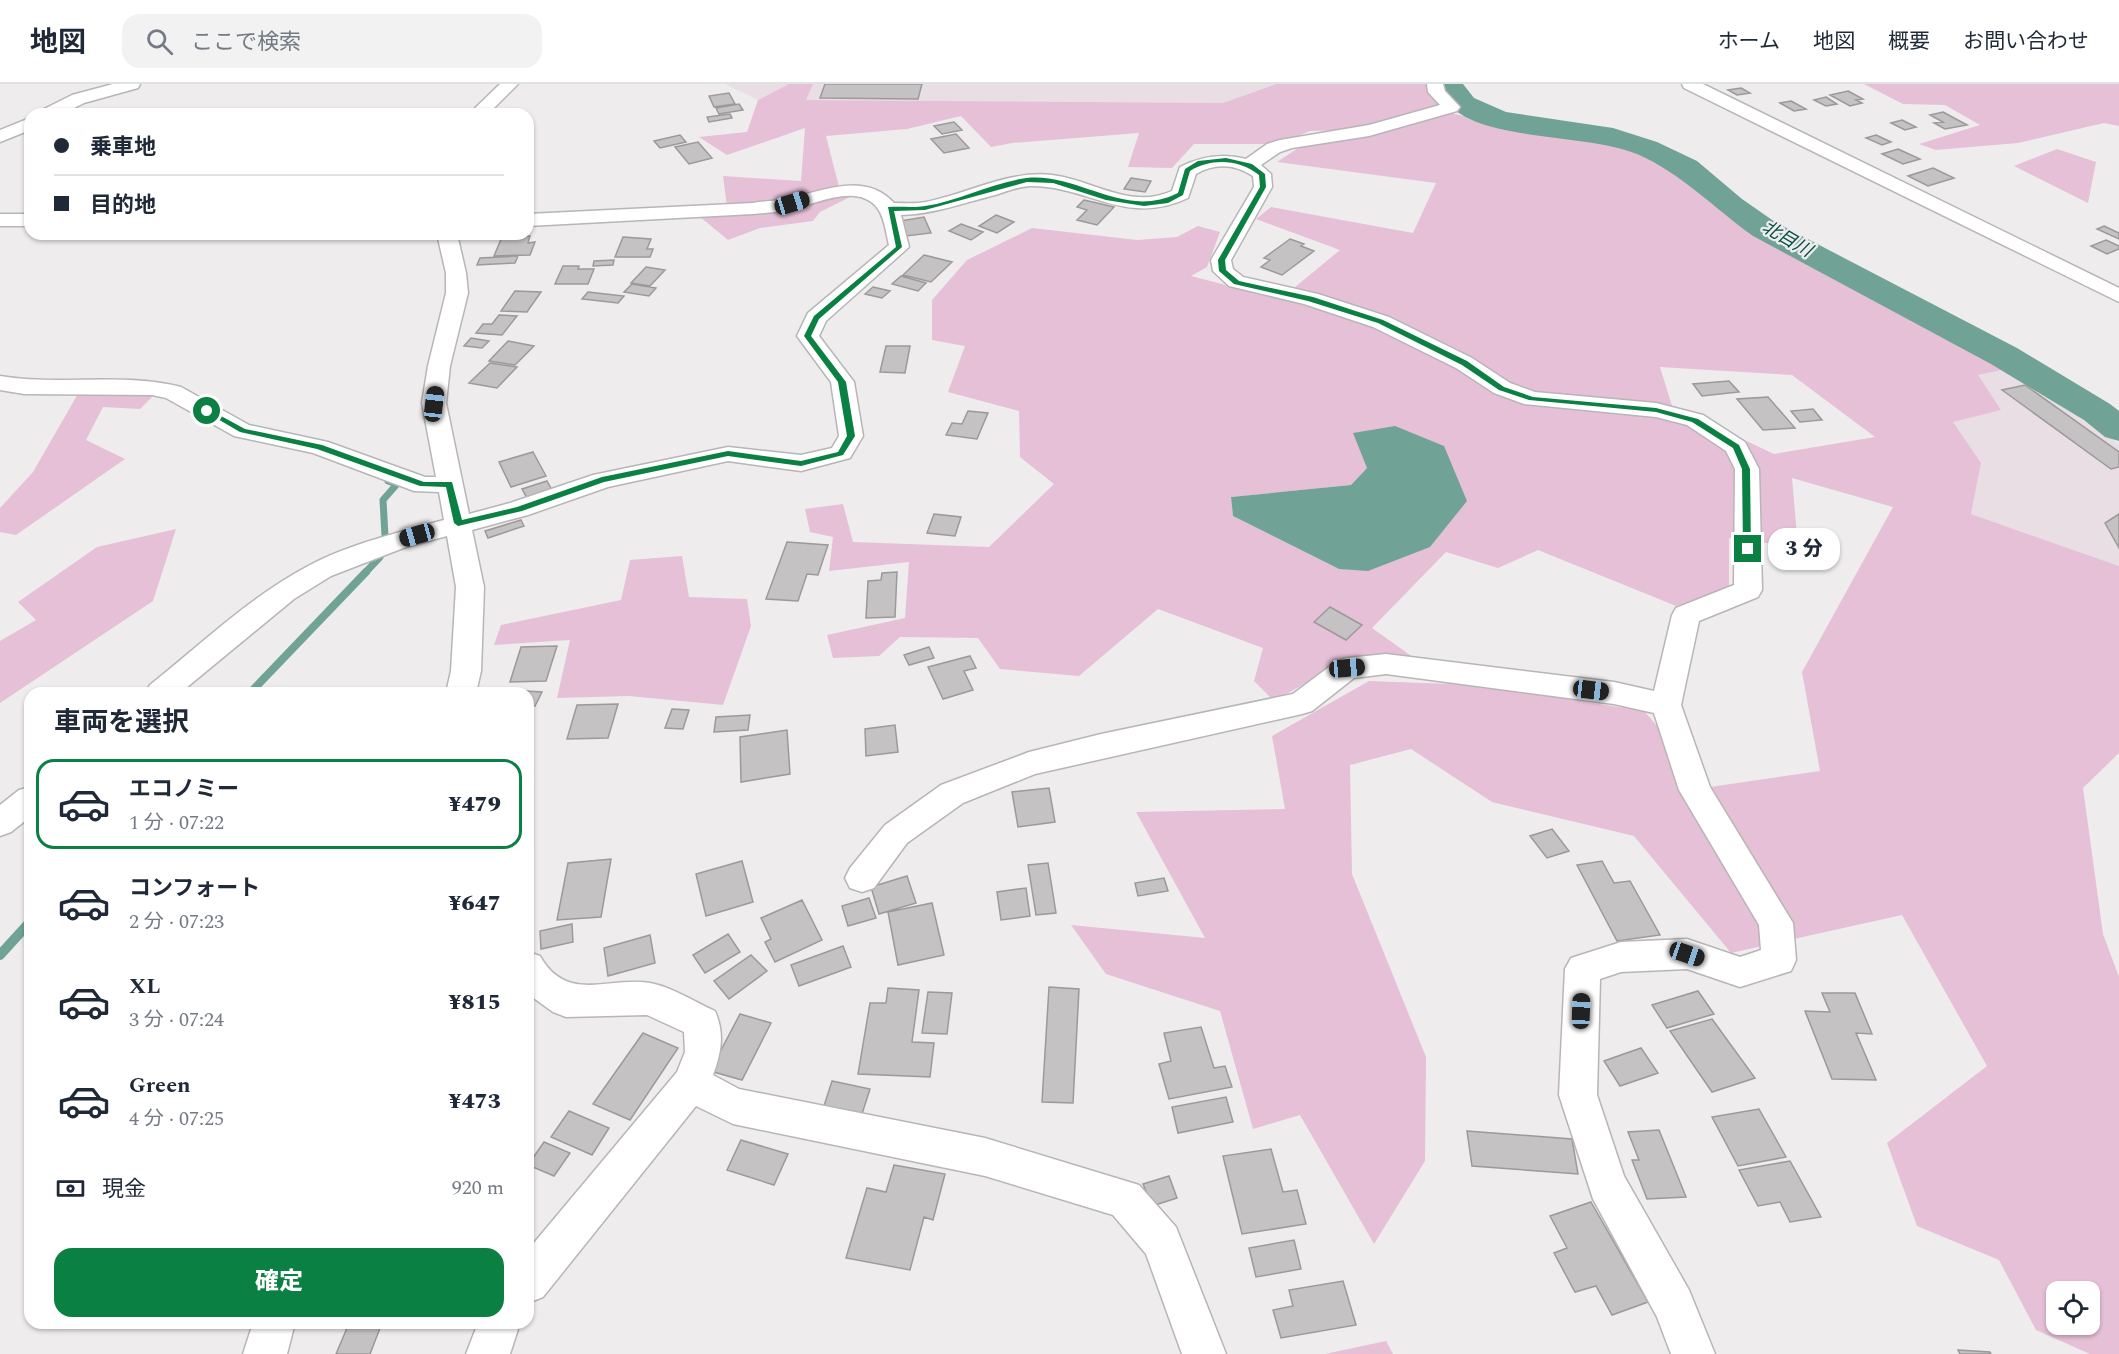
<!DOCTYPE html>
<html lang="ja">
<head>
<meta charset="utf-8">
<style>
	body { margin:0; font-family:Spectral,"Noto Sans JP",serif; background:#f2f2f3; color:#1f2937; height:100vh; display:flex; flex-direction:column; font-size:22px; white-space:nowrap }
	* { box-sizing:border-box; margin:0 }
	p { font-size:20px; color:#747a83 }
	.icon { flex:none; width:33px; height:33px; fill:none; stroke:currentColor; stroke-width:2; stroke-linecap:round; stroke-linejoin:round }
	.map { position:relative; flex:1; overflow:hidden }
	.side { position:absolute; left:24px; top:603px; width:510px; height:642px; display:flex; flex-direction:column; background:#fff; border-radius:18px; box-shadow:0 2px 4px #0004 }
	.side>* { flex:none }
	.banner { position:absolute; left:24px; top:24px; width:510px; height:132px; border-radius:18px; box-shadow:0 2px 4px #0004; display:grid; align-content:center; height:132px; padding:0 30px; background:#fff }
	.controls { position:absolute; left:2046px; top:1197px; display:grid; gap:12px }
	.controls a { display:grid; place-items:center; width:54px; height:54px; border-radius:12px; background:#fff; box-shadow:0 2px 4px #0004; font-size:30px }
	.end { position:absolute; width:27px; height:27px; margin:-14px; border:8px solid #0b8043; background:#fff; box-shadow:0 0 0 3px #fff }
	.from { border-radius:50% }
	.bubble { position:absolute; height:42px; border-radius:18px; background:#fff; box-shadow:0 2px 4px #0004; font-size:20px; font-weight:800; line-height:42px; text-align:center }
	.car { position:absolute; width:18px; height:36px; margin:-18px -9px; border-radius:8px; box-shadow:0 0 4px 2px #0007; background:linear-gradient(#222 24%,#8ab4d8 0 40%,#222 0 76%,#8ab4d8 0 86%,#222 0) }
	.banner b { display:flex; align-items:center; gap:21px; height:57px; font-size:22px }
	.banner b+b { border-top:2px solid #e0e1e3 }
	.banner i { width:15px; height:15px; background:#1f2937 }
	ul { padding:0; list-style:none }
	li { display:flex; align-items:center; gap:18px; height:90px; margin:0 12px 9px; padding:0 18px; border:3px solid transparent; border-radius:18px }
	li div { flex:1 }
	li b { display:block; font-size:22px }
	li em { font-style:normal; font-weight:800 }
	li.on { border-color:#0b8043 }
	li>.icon { width:54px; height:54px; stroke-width:1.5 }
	h2 { padding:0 30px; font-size:27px; line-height:72px }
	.pay { display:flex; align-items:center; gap:15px; height:66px; padding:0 30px; font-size:22px }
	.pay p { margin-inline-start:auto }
	.action { display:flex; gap:12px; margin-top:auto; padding:12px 30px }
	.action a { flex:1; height:69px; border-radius:18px; background:#0b8043; color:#fff; font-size:24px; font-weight:800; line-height:69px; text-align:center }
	header { display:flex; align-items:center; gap:36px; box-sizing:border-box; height:84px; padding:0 30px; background:#fff; border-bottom:2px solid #e0e1e3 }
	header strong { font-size:28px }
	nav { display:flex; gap:33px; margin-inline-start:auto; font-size:21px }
	.search { width:420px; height:54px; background:#f2f2f3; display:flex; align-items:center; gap:15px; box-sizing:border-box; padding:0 21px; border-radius:18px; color:#747a83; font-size:22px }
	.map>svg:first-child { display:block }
</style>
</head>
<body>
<header>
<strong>地図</strong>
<div class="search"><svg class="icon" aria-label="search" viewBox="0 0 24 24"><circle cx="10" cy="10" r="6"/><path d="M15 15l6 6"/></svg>ここで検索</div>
<nav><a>ホーム</a><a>地図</a><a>概要</a><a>お問い合わせ</a></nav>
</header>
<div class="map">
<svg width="2119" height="1270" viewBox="0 0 2119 1270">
	<rect width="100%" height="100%" fill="#efeced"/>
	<!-- built -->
	<path fill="#e8dee4" d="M725 0H789L758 16Z
		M813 0H1276L1223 19 805 16Z
		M2016 283 2119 360V482L1971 430 1981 379 1952 338 2001 326 1977 291Z"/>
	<!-- green -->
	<path fill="#e6c0d7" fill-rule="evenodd" d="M789 0H813L806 16 1223 19 1276 0H1426L1449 29 1620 61 1674 82 1727 124 1766 148 2016 283 1978 291 2001 326 1953 338 1981 379 1971 430 2119 482V669L2083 704 2103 850 2119 893V1270H2090L2036 1246 1999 1176 1917 1142 1887 1059 1987 982 1902 831 1731 869 1634 752 1492 718 1411 665 1350 681 1352 790 1426 973 1425 1077 1374 1160 1300 1031 1253 1045 1220 927 1106 890 1071 841 1205 854 1136 728 1285 725 1272 652 1369 597 1477 601 1644 627 1710 703 1820 687 1802 588 1893 423 1792 394 1798 463 1729 454V504L1676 522 1538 466 1498 484 1446 468 1372 544 1417 576 1345 577 1274 617 1254 597 1263 564 1158 525 1079 592 1000 585 978 554 900 553 879 572 833 574 827 551 905 534 909 478 829 487 833 453 810 448 805 425 843 420 853 458 989 463 1054 400 1020 373 1019 327 948 308 965 262 932 256V216L967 176 1032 144 1137 156 1177 153 1198 142 1220 148 1207 183 1191 192 1364 237 1376 229 1294 204 1340 166 1256 135 1271 123 1413 149 1436 99 1277 78 1306 59 1348 46 1310 47 1278 60H1194L1172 84 1128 83 1139 49 1012 59 991 63 961 32 907 45 826 52 839 103 788 116 727 122 723 92 801 97 805 44 727 71 699 53 747 48 758 16ZM1660 283 1792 291 1875 353 1774 370 1672 322ZM1367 384 1339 485 1233 432 1231 413 1351 401ZM2056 1208H2090V1240H2056Z
		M1864 0H2119V42L2104 39 2018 59 1936 66 1919 60 1980 41 1945 21 1903 20Z
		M2057 65 2096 78 2088 119 2014 82Z
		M852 112 820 128 813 137 760 144 728 156 699 132 777 128 825 115Z
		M79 308 155 310 140 325 103 323 86 356 125 375 16 451 0 448V424L33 388Z
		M176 445 153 517 0 619V557L36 536 18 518 97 463Z
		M682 472 689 513 747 515 751 542 723 621 629 612 557 614 570 556 494 561 501 541 621 516 630 476Z
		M1386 1257 1393 1270H1325Z"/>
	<!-- water -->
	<path fill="#70a396" d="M1395 342 1444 362 1467 417 1430 463 1368 487 1339 485 1233 432 1231 413 1351 401 1367 384 1353 349Z"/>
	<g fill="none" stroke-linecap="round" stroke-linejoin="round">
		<!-- stream-far2 -->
		<path stroke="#70a396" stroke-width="7" d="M385 452 383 416 397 400 388 397
			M365 489 380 473"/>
		<!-- stream-far1 -->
		<path stroke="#70a396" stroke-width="8" d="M250 609 366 488"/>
		<!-- stream -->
		<path stroke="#70a396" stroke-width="10" d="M0 871 30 838"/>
		<!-- river -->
		<path fill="#70a396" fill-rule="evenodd" d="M1437 0H1463L1474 14 1506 28 1613 44 1657 58 1697 77 1742 115 1775 138 2017 264 2110 320 2119 327V357L2105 353 2084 336 1991 280 1753 152C1714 124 1681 89 1637 70 1587 50 1494 57 1455 26 1447 19 1441 10 1437 0Z"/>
	</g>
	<!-- building -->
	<path fill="#c5c2c3" stroke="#9c999b" stroke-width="1.5" d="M825 0H922L918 15 820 14Z
		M1741 4 1750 9 1737 11 1728 6Z
		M1848 7 1863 15 1856 16 1862 19 1850 22 1830 11Z
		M729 9 735 20 714 23 709 12Z
		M1826 13 1837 20 1826 22 1814 16Z
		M1791 17 1806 25 1794 27 1780 19Z
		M739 20 743 26 719 30 716 24Z
		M1943 28 1967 41 1945 45 1934 39 1943 38 1930 31Z
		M730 30 732 34 709 38 707 33Z
		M1902 36 1916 43 1905 46 1891 39Z
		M954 38 962 46 942 50 934 42Z
		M956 50 969 64 944 69 931 55Z
		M680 51 686 58 660 64 654 57Z
		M1876 51 1891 58 1882 61 1866 54Z
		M698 58 712 74 689 80 675 63Z
		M1898 65 1920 75 1903 80 1882 70Z
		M1933 84 1954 94 1928 102 1908 92Z
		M1131 94 1151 97 1145 108 1124 105Z
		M1084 116 1114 123 1097 141 1077 136 1087 126 1077 123Z
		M996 131 1014 138 997 149 979 142Z
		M924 133 931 149 906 152 900 137Z
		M961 140 983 148 971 156 949 147Z
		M2104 142 2119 149V155L2097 145Z
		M530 152 528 159 535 158 530 171 494 172 502 153Z
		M623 153 651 155 647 165H653L650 173H615Z
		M1290 155 1304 160 1301 162 1314 167 1282 191 1261 183 1270 176 1264 174Z
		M2106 156 2119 162V165L2107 170 2091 162Z
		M924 171 952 178 931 198 903 191Z
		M518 172 515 179 477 181 480 174Z
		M614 176 613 181 593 182 594 177Z
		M563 182H579L578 185H594L588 200H555Z
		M646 183 665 186 650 202 631 199Z
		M901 192 926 199 918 207 892 200Z
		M632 200 656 204 649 212 624 208Z
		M873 203 890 207 882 214 865 210Z
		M515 207 541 208 527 228 501 227Z
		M588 208 624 212 618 219 582 215Z
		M499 231 517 232 502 251 476 249 483 240H492Z
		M471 254 489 257 482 264 464 262Z
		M508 257 534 262 515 281 489 277Z
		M886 262H910L905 289 880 288Z
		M490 279 517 283 497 304 469 299Z
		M1729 297 1739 308 1702 312 1693 300Z
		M2025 301 2119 368V383L2111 385 2002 306Z
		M1768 313 1795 344 1763 346 1737 315Z
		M1813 325 1822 336 1800 338 1791 327Z
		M968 327 988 329 977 355 946 351 952 339 962 340Z
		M533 368 546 392 511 403 499 378Z
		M547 397 552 406 527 414 522 405Z
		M934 430 961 433 955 452 927 449Z
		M2119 430V464L2105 439Z
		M521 436 524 442 488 454 485 447Z
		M787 458 828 461 818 491 807 490 798 517 766 515Z
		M897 488 895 533 866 534 868 497 881 496 882 489Z
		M1330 523 1362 541 1346 556 1314 538Z
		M557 562 546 597 510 598 521 563Z
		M929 563 934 574 909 581 904 571Z
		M970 572 976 584 964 587 973 606 943 615 928 583Z
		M508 606 542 608 535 622H528V609H507Z
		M618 620 608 654 567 655 577 621Z
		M672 625 689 626 683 645 665 644Z
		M750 631 748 646 714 648 716 633Z
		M895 641 898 668 866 672 865 645Z
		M787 646 790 690 741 698 740 653Z
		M1049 704 1055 738 1018 743 1012 708Z
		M1552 745 1569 767 1547 774 1530 752Z
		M611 775 601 833 557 836 568 779Z
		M742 777 753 818 706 832 696 790Z
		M1602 777 1614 799 1630 797 1660 851 1617 857 1577 781Z
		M1048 779 1056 829 1036 831 1028 781Z
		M907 792 916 819 879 830 871 803Z
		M1164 794 1168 807 1138 812 1135 799Z
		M1026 804 1030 832 1001 836 997 808Z
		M869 814 876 834 848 842 842 822Z
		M802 816 822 856 775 878 765 858 771 855 761 834Z
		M932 819 944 871 898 881 888 828Z
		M572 840 573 858 541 865 540 847Z
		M728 850 740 868 705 889 693 871Z
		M650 851 655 879 608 892 604 864Z
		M843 862 851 883 799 902 791 881Z
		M751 871 767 887 729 915 714 897Z
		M1049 903 1079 905 1073 1019 1042 1018Z
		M888 904 919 906 912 958 934 959 930 993 858 990 870 919H886Z
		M1698 907 1714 930 1667 944 1652 921Z
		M928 908 952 909 947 950 922 949Z
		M1822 909H1855L1872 950 1856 949 1876 996 1832 995 1805 927 1830 928Z
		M740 930 771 939 742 996 710 987Z
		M1712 935 1755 994 1712 1008 1670 947Z
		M1201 943 1214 984 1225 982 1232 1003 1169 1015 1159 980 1171 977 1164 949Z
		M643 949 678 964 630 1036 593 1020Z
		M1641 964 1658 989 1620 1002 1604 977Z
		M832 997 870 1005 862 1030 824 1022Z
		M1226 1013 1233 1038 1178 1049 1172 1023Z
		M1759 1025 1786 1073 1738 1082 1712 1033Z
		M569 1027 609 1044 592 1071 551 1053Z
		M1659 1046 1686 1113 1647 1115 1632 1076H1639L1628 1048Z
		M1467 1047 1572 1055 1578 1090 1472 1082Z
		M741 1056 788 1070 774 1101 727 1086Z
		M544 1058 570 1069 554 1092 528 1081Z
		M1271 1065 1283 1108 1297 1106 1306 1140 1242 1150 1223 1072Z
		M1790 1077 1821 1133 1790 1138 1780 1118 1758 1122 1739 1086Z
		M894 1081 945 1090 933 1136 924 1133 910 1186 846 1174 867 1104 886 1108Z
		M1169 1092 1177 1114 1152 1122 1143 1100Z
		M1591 1118 1648 1218 1612 1231 1596 1202 1575 1208 1554 1169 1567 1164 1550 1132Z
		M1294 1156 1301 1185 1256 1193 1249 1164Z
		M1343 1197 1356 1241 1281 1254 1273 1226 1293 1222 1289 1206Z
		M324 1239H382L370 1270H336L347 1244 323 1242Z
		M1958 1266 1990 1268 1991 1270H1960Z"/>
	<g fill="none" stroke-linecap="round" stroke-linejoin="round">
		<defs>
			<path id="minor" d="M113 0H140L138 4 84 19 62 30H39L42 26 72 11Z
				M500 0H518L488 30H469Z
				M1427 0H1443L1445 7 1460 23 1457 27 1369 52 1292 64 1280 68 1261 81 1271 90 1272 103 1231 176 1233 185 1243 193 1318 210 1389 233 1472 274 1510 299 1535 308 1656 319 1703 331 1745 358 1759 385 1762 506 1758 513 1699 537 1681 621 1710 703 1793 839 1796 876 1791 887 1740 903 1687 885 1621 888 1600 895 1597 1011 1624 1092 1689 1206 1715 1270H1671L1657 1233 1593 1115 1559 1011 1565 885 1571 874 1621 858 1687 855 1740 873 1761 866 1759 841 1679 706 1654 629 1614 620 1386 590 1354 594 1312 627 1302 630 1035 690 963 719 907 759 874 804 862 808 850 804 845 794 850 784 885 741 941 701 1029 668 1101 650 1293 610 1337 577 1347 574 1386 570 1614 598 1654 607 1672 531 1676 524 1734 501 1735 385 1726 367 1687 341 1656 333 1524 320 1494 309 1456 284 1373 243 1304 220 1229 202 1213 187 1211 176 1254 103 1253 92C1234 80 1215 79 1196 90L1188 114C1126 143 1089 102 1031 102 1019 102 1006 108 995 111 964 119 934 130 901 131L909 163 826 237 819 252 854 298 863 352 850 374 801 387 728 377 608 403 528 431 472 446 484 503 481 587 476 609H446L451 587 456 503 447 452 406 463 331 492 294 515 180 609H145L150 601C200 561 252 511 310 481 350 460 400 448 444 436L439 408 414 407 313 369 234 352 166 314 152 311 24 310 0 306V292C60 302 122 288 181 303L249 341 328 358 425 393H436L422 319 428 282 446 209V189L437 150H457L466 189 468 209 450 282 446 319 469 430 510 419 593 391 728 363 801 371 832 364 839 352 831 298 797 252 808 229 889 161C886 150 885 135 878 125 859 98 815 120 790 126 778 128 765 129 753 130L528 142V130L753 119C765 117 778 117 791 114 825 106 866 88 894 119 904 119 916 120 926 118 967 110 1009 86 1052 91 1093 96 1130 126 1172 107L1180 83C1202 72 1223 69 1246 75L1267 60 1280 56 1369 41 1440 21 1428 8Z
				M1682 0H1703L2119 204V218L1684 4Z
				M30 34V46L0 58V46Z
				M0 130H30V142H0Z
				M30 703V733L11 748 0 752V721L19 706Z
				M528 868 540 872C567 920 609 892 650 899 672 903 695 918 715 927 725 950 721 969 713 991L739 1005 985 1054 1139 1101 1176 1143 1226 1270H1182L1146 1170 1113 1131 985 1092 733 1040 696 1022 543 1213 528 1219V1166L677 988 685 968 684 948 647 931 566 933 553 928 528 910Z
				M253 1239H295L287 1270H243Z
				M478 1239H520L510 1270H466Z"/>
		</defs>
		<!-- minor casing -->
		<use href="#minor" stroke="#b8b5b6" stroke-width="3"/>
		<!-- minor -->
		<use href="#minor" fill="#fff" fill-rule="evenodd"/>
	</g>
	<!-- route -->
	<path fill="#0b8043" d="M1226 74 1252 80 1265 90 1266 103 1225 176 1226 186 1239 197 1313 213 1383 236 1467 277 1504 303 1533 313 1656 324 1698 335 1739 361 1750 385 1751 467 1743 465 1742 385 1733 364 1692 338 1656 328 1529 316 1499 306 1462 281 1378 239 1308 217 1234 200 1219 187 1218 176 1260 103 1259 91C1239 75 1211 74 1190 87L1183 111 1168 119 1144 122 1106 116 1053 99 1027 98 925 126 894 127 902 163 819 235 811 252 846 298 855 352 843 371 801 382 728 372 604 398 522 427 458 442 454 439 446 403 420 402 317 365 240 348 204 327 210 326 245 345 322 361 424 398H452L462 436 517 423 602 393 728 367 801 377 838 368 847 352 838 298 804 252 814 232 896 163 888 123C900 122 913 124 925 122 959 117 993 98 1027 94 1080 89 1124 136 1178 109L1185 85 1198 77Z"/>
	<g text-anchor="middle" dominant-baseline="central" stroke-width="4.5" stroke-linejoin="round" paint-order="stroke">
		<!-- far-water labels -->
		<g font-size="18" font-style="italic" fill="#014f42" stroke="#efeced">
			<text transform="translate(1787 155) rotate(30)">北目川</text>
		</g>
	</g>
</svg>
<div class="controls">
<a><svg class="icon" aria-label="locate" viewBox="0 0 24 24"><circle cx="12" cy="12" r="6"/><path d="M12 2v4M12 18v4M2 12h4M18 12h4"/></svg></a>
</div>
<i class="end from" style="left:207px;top:327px"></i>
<i class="end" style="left:1748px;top:465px"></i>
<div class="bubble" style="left:1768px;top:444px;width:72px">3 分</div>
<i class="car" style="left:792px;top:119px;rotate:73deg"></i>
<i class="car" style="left:434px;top:320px;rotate:7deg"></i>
<i class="car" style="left:417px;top:451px;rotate:254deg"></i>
<i class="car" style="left:1347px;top:584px;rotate:85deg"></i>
<i class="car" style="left:1591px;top:606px;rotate:97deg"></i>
<i class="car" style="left:1687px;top:870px;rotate:109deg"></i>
<i class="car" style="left:1581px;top:927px;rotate:2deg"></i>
<div class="banner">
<b><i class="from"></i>乗車地</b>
<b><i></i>目的地</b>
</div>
<section class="side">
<h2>車両を選択</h2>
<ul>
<li class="on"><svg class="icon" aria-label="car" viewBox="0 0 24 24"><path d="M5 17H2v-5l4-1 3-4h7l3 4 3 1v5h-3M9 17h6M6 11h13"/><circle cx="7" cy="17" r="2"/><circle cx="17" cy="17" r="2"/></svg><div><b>エコノミー</b><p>1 分 · 07:22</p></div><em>¥479</em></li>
<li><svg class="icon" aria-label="car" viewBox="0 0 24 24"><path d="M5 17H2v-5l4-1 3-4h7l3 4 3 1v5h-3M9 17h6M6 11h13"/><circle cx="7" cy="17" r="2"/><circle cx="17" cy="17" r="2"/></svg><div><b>コンフォート</b><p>2 分 · 07:23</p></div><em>¥647</em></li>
<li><svg class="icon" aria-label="car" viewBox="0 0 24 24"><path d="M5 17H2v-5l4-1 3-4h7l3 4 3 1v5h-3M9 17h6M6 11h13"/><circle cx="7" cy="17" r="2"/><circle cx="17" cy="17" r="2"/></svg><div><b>XL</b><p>3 分 · 07:24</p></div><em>¥815</em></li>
<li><svg class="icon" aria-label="car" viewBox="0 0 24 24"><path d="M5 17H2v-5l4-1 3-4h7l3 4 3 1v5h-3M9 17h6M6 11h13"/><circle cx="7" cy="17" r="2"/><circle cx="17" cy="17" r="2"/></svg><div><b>Green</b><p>4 分 · 07:25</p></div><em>¥473</em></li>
</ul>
<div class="pay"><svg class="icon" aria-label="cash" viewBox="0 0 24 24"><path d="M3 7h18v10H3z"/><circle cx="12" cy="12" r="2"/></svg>現金<p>920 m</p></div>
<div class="action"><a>確定</a></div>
</section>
</div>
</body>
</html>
